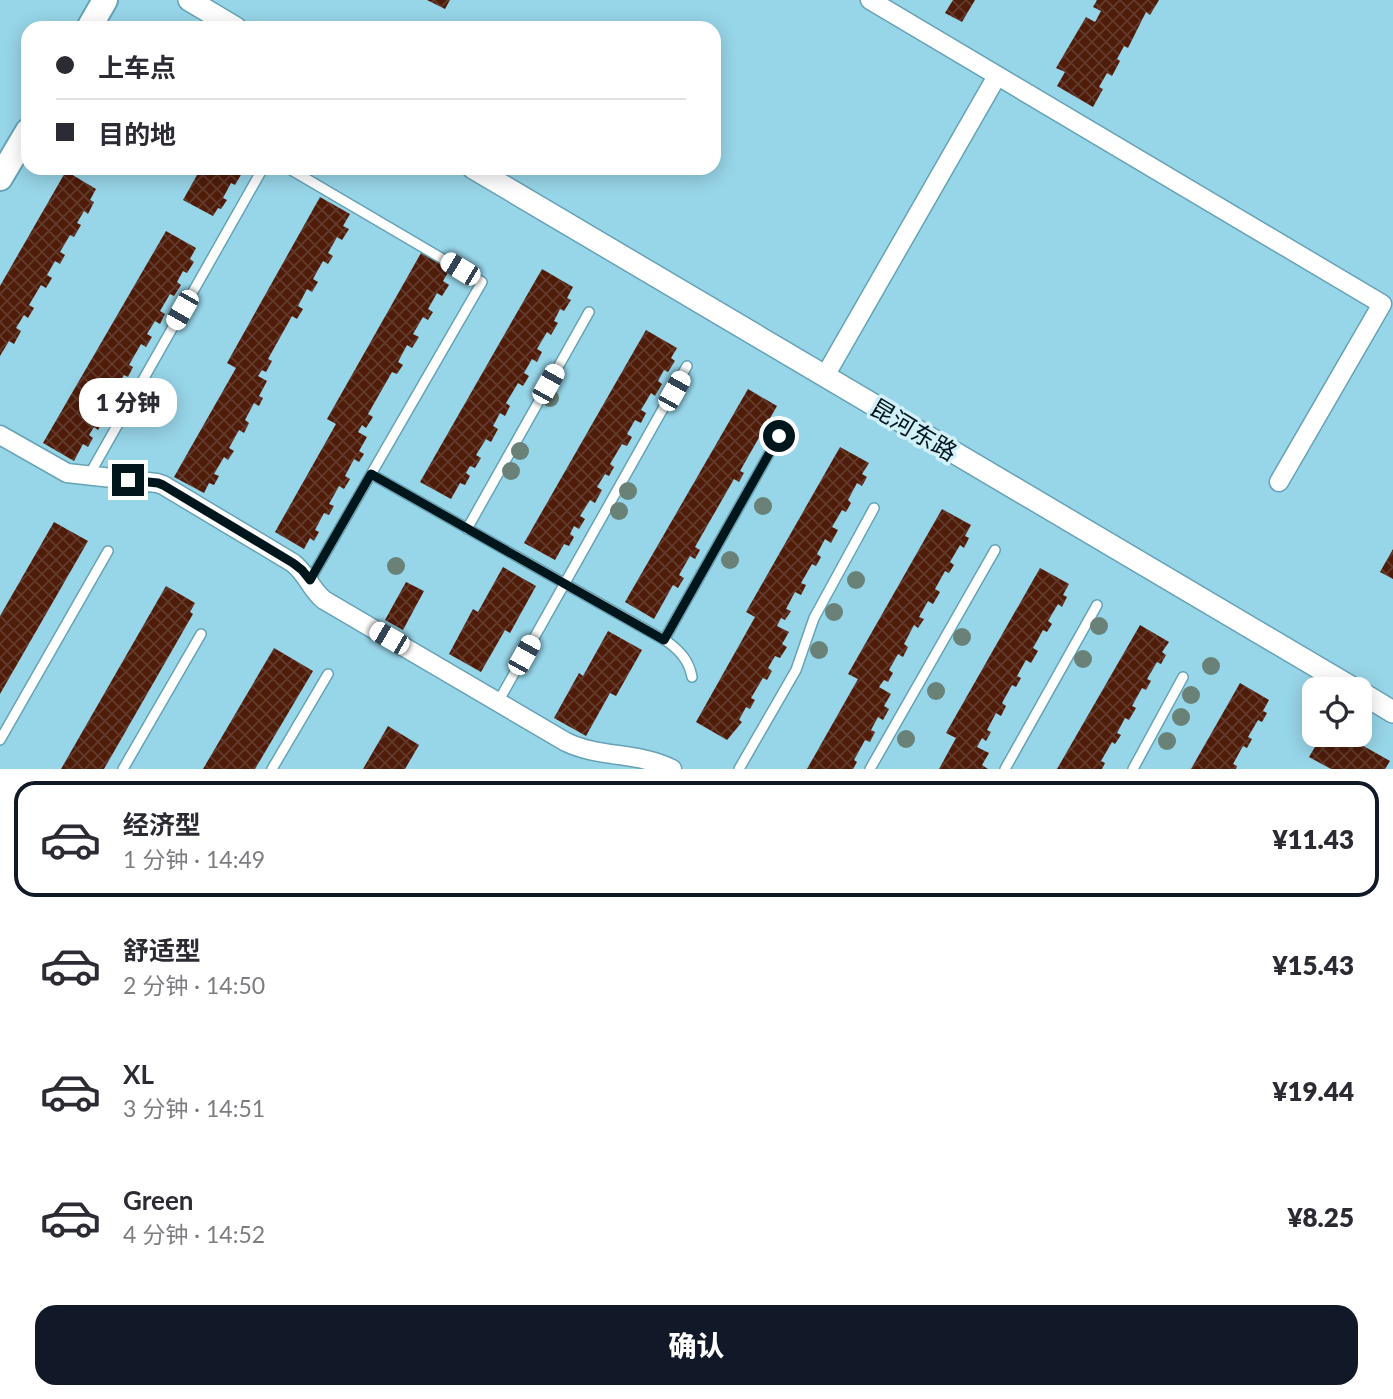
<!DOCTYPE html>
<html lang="zh">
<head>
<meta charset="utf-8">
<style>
	body { margin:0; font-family:Lato,"Noto Sans SC",sans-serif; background:#f2f2f3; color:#2b2b33; height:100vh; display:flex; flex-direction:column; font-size:26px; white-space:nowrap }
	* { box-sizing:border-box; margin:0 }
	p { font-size:23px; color:#7c7c81 }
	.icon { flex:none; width:38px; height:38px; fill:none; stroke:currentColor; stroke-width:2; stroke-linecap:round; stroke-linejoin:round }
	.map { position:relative; height:769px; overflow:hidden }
	.details { display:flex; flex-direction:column; background:#fff; flex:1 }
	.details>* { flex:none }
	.guide { position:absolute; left:21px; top:21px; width:700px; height:154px; border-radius:21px; box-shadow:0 4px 18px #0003; display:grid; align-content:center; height:154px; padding:0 35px; background:#fff }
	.buttons { position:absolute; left:1302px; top:677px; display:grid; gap:14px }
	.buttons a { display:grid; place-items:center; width:70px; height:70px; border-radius:14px; background:#fff; box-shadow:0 4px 18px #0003; font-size:35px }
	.end { position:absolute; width:32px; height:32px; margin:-16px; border:9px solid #00161d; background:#fff; box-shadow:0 0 0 4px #fff }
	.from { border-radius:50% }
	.bubble { position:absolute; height:49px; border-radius:21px; background:#fff; box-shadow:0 4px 18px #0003; font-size:23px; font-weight:800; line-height:49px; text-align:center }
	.car { position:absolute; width:21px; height:42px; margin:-21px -10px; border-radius:9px; box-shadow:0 0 5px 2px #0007; background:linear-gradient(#fff 24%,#345 0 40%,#fff 0 76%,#345 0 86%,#fff 0) }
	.guide b { display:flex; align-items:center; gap:24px; height:66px; font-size:26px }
	.guide b+b { border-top:2px solid #e1e1e2 }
	.guide i { width:18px; height:18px; background:#2b2b33 }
	ul { padding:12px 0 0; list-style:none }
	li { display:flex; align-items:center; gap:21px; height:116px; margin:0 14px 10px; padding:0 21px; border:4px solid transparent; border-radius:21px }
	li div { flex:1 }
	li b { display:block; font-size:26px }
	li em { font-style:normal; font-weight:800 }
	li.active { border-color:#111827 }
	li>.icon { width:63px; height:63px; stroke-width:1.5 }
	.primary-button { display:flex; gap:14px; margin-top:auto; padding:14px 35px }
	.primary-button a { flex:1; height:80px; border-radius:21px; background:#111827; color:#fff; font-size:28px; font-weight:800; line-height:80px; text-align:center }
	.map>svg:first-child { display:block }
</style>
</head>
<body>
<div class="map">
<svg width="1393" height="769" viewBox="0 0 1393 769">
	<defs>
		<pattern id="building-cross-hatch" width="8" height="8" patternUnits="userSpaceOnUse" patternTransform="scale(1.75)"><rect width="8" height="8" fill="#4f1c0a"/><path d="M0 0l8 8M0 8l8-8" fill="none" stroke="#633b2d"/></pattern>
	</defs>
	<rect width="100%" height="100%" fill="#97d5e8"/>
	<!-- building -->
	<path fill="url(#building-cross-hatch)" d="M427 0H450L445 9Z
		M953 0H975L962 22 945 13Z
		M1097 0H1159L1150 15 1146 12 1128 48 1124 46 1117 59 1120 61 1112 76 1107 73 1099 87 1103 89 1093 107 1057 86 1065 72 1056 68 1086 17 1095 22 1101 11 1093 7Z
		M201 168H240L239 171 242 173 235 185 231 183 223 198 227 200 221 209 218 208 213 216 183 200Z
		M66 171 96 189 90 200 94 202 88 214 84 211 77 223 81 225 74 237 70 235 60 252 65 255 60 264 55 261 47 275 52 278 46 288 41 285 29 305 34 308 28 318 24 315 16 328 21 331 14 344 9 341 0 356V286Z
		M320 197 350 214 343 226 349 229 342 240 337 237 328 253 333 256 328 264 323 261 313 279 318 282 312 292 307 289 298 306 303 309 297 319 292 316 268 359 272 361 266 372 262 370 258 376 267 381 259 396 263 398 259 406 254 403 245 420 249 423 244 433 239 430 229 448 234 451 228 460 224 457 214 474 219 476 214 485 209 483 204 493 174 477 236 368 227 363Z
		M166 231 196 248 190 259 194 262 187 273 183 271 177 282 181 285 174 296 170 294 160 311 165 314 160 324 155 321 147 334 152 337 146 347 141 344 129 365 133 367 128 377 124 375 116 388 121 391 114 403 109 400 99 417 104 419 98 430 94 427 89 435 93 438 88 447 83 444 74 461 43 443Z
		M421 253 450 269 443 281 449 285 442 296 437 293 428 309 433 312 428 320 423 317 413 334 419 337 412 348 407 345 398 362 403 365 397 374 392 372 368 414 373 417 366 428 362 425 358 432 367 437 359 451 364 454 359 462 354 459 345 476 350 479 344 489 339 486 329 504 334 506 329 515 324 513 315 530 319 532 314 541 310 538 304 549 275 532 336 424 327 419Z
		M542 269 573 287 567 298 571 300 564 311 560 309 554 321 558 323 551 335 547 332 537 349 542 352 537 362 532 359 524 373 529 376 523 386 518 383 506 403 510 406 505 416 500 413 493 426 498 429 491 442 486 439 476 455 481 458 475 468 470 466 466 473 470 476 465 485 460 483 451 499 420 482Z
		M646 330 677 348 671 358 675 361 668 372 664 370 658 381 662 384 655 396 651 393 641 410 646 413 641 423 635 420 627 434 632 437 627 446 622 444 610 464 614 467 609 476 605 474 597 487 602 490 595 503 590 500 580 516 585 519 579 529 574 526 570 534 574 537 569 546 564 544 555 560 524 543Z
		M748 389 777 406 740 471 744 473 739 482 734 479 695 547 700 550 695 559 690 556 679 575 684 578 678 588 673 585 654 619 625 602Z
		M840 447 869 463 862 474 867 477 862 486 857 483 848 500 851 503 846 512 842 510 832 527 838 530 831 543 825 539 817 554 821 557 816 566 812 564 801 583 806 585 801 595 795 592 786 609 791 611 785 620 781 618 777 626 789 632 782 644 787 647 780 658 775 656 768 668 772 671 767 680 763 678 751 698 755 700 750 709 746 707 739 720 742 722 727 740 696 722 755 617 746 612Z
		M942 509 971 525 965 536 969 538 964 548 960 545 950 562 954 565 949 573 945 571 935 589 940 592 933 604 928 601 919 617 924 619 918 628 914 625 904 644 908 647 903 657 898 654 889 670 893 673 888 682 884 680 879 687 891 694 884 706 889 709 883 720 878 717 871 730 875 732 870 742 865 740 854 760 857 762 853 769H807L858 679 848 674Z
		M54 522 88 541 0 694V616Z
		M1393 549V579L1380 572Z
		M503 567 536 586 510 633 505 630 481 672 449 654 473 609 478 612Z
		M1040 568 1069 584 1063 595 1067 597 1062 607 1058 604 1048 621 1052 624 1047 632 1043 630 1033 648 1038 651 1031 663 1026 660 1017 676 1021 678 1016 687 1012 685 1002 703 1006 706 1001 716 996 713 987 730 991 732 986 741 982 738 977 747 989 753 982 765 988 769H939L956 738 946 733Z
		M406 582 424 591 403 630 385 620Z
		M166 586 195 603 190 612 193 614 104 769H61Z
		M1140 625 1169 642 1162 652 1166 655 1161 664 1157 662 1147 679 1151 681 1146 690 1142 688 1132 706 1136 708 1129 720 1125 718 1117 733 1121 735 1115 744 1112 742 1101 761 1105 763 1102 769H1057Z
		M608 631 642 650 616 696 610 693 586 736 554 718 579 673 583 676Z
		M274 648 313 671 255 769H203Z
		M1240 683 1269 700 1263 711 1267 713 1262 722 1258 720 1248 737 1252 739 1247 748 1243 746 1233 764 1237 766 1236 769H1191Z
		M388 726 419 745 405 769H363Z
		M1322 735H1344L1390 761 1385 769H1331L1309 757Z"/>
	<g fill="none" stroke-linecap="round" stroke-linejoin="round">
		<defs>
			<path id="service" d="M288 168 482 282 310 580
				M371 474 668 642C681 652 689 661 692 677
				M88 477 263 168
				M467 529 589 312
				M664 640 779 436
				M498 702 687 366
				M0 740 108 551
				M123 769 201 634
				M272 769 328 674
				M739 769 796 670 814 618 874 508
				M870 769 995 550
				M1005 769 1097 605
				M1133 769 1183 677"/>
			<path id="minor" d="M870 0 1382 304 1279 482
				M825 376 997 76
				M0 435 67 473 157 483 163 485 293 563C308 575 311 590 324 600L566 742C599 758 639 752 672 769"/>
			<path id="tertiary" d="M189 0 236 28
				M473 168 1356 690
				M1360 692 1393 712"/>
			<path id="secondary" d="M89 28 105 0
				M0 178 28 131"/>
		</defs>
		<!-- service casing -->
		<use href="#service" stroke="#66a3b5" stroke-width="12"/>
		<!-- minor casing -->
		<use href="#minor" stroke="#66a3b5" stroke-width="21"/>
		<!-- tertiary casing -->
		<use href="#tertiary" stroke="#66a3b5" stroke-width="24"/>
		<!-- secondary casing -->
		<use href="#secondary" stroke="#66a3b5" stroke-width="28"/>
		<!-- service -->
		<use href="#service" stroke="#fff" stroke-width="9"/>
		<!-- minor -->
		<use href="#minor" stroke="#fff" stroke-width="18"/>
		<!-- tertiary -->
		<use href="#tertiary" stroke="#fff" stroke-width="21"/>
		<!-- secondary -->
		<use href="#secondary" stroke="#fff" stroke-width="24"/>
	</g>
	<!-- trees -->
	<g fill="#698177">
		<circle cx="550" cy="398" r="9"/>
		<circle cx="520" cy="451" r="9"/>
		<circle cx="511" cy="471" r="9"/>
		<circle cx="628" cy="491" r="9"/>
		<circle cx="763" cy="506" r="9"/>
		<circle cx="619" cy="511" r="9"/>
		<circle cx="730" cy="560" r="9"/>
		<circle cx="396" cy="566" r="9"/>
		<circle cx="856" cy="580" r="9"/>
		<circle cx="834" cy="612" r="9"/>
		<circle cx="1099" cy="626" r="9"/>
		<circle cx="962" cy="637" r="9"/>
		<circle cx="819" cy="650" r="9"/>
		<circle cx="1083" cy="659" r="9"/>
		<circle cx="1211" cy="666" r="9"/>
		<circle cx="936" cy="691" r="9"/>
		<circle cx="1191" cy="695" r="9"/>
		<circle cx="1181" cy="717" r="9"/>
		<circle cx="906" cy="739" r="9"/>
		<circle cx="1167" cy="741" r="9"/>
	</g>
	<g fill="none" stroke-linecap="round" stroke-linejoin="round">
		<!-- route -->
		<path stroke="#00161d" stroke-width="9" d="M128 480 158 483 163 485 293 563 302 570 310 580 371 474 664 640 779 436"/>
	</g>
	<g text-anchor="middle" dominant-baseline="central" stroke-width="7" stroke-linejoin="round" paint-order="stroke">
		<!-- street labels -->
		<g font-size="24" fill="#00161d" stroke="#d2f0fa">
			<text transform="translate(914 429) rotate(31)">昆河东路</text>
		</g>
	</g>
</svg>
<div class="buttons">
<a><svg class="icon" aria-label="locate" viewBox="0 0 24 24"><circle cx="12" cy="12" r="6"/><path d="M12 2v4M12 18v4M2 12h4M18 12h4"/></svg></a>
</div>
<i class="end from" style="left:779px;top:436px"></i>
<i class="end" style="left:128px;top:480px"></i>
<div class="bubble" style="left:79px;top:378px;width:98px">1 分钟</div>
<i class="car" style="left:460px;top:269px;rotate:301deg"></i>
<i class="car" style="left:182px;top:310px;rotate:210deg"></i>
<i class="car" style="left:548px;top:384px;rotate:29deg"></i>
<i class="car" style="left:674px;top:391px;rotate:29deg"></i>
<i class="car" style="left:389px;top:638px;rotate:300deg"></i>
<i class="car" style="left:524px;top:655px;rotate:29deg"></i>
<div class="guide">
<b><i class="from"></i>上车点</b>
<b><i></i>目的地</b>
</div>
</div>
<section class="details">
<ul>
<li class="active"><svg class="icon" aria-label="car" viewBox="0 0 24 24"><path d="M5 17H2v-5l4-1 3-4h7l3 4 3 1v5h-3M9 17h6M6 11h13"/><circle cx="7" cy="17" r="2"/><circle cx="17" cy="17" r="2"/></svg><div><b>经济型</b><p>1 分钟 · 14:49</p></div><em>¥11.43</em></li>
<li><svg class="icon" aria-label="car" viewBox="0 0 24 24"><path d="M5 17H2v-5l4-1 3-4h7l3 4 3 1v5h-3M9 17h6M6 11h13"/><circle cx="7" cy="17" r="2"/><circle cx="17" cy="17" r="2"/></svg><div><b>舒适型</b><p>2 分钟 · 14:50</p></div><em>¥15.43</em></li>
<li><svg class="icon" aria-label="car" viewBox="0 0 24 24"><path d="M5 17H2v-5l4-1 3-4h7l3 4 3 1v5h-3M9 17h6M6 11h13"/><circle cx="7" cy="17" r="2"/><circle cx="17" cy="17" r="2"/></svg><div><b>XL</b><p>3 分钟 · 14:51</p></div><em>¥19.44</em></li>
<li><svg class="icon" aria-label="car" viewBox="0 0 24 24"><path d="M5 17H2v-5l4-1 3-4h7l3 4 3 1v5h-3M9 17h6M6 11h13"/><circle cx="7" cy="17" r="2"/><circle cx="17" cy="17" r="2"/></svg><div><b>Green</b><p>4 分钟 · 14:52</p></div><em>¥8.25</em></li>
</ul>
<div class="primary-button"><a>确认</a></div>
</section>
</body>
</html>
